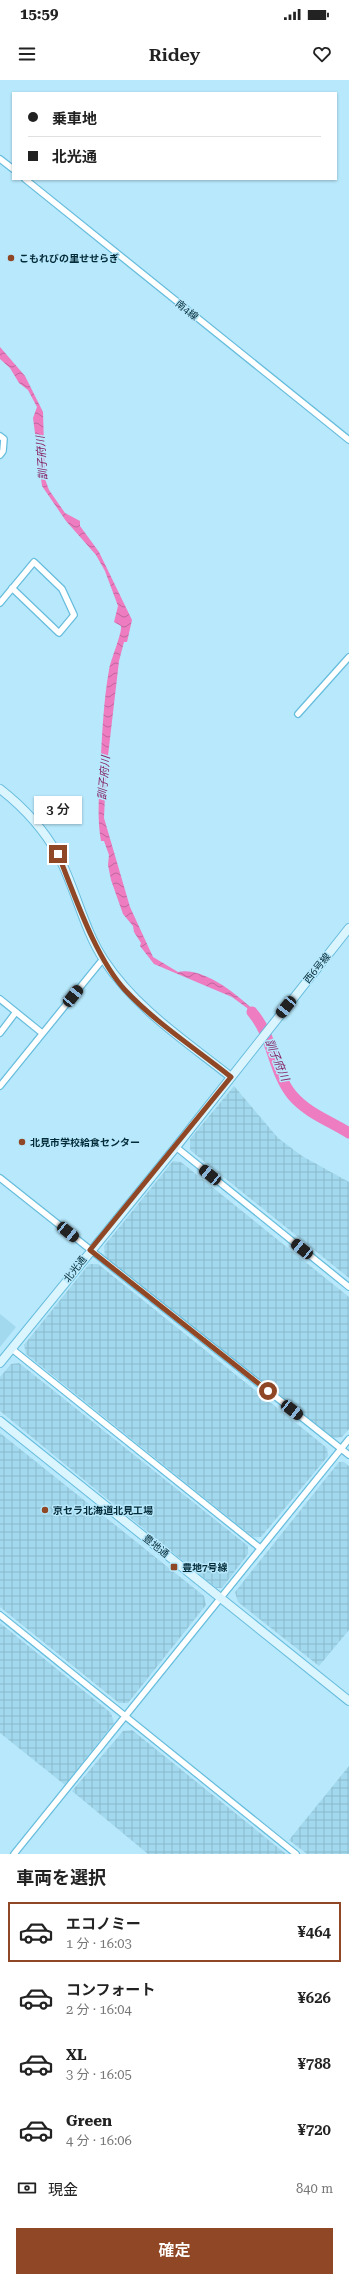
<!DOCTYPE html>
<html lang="ja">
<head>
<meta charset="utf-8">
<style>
	body { margin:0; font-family:"Roboto Serif","Noto Sans JP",serif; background:#f2f2f2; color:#222; height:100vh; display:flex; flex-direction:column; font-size:15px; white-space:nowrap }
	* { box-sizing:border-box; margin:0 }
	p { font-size:13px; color:#767676 }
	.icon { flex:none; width:22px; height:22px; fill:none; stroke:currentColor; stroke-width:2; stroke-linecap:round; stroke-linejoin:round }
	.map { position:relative; height:1774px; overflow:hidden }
	.details { display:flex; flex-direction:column; background:#fff; flex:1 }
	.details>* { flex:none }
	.guide { position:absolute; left:12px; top:12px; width:325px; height:88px; border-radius:0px; box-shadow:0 1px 3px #0004; display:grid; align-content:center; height:88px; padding:0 16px; background:#fff }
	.end { position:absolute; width:18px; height:18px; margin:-9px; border:5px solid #8f4725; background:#fff; box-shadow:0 0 0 2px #fff }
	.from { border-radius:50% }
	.bubble { position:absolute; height:28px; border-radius:0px; background:#fff; box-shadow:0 1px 3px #0004; font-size:13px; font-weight:600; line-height:28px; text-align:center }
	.car { position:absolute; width:12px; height:24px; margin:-12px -6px; border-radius:5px; box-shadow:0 0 3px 1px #0007; background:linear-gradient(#222 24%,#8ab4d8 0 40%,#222 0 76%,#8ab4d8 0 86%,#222 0) }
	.guide b { display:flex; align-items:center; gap:14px; height:38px; font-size:15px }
	.guide b+b { border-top:1px solid #e0e0e0 }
	.guide i { width:10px; height:10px; background:#222 }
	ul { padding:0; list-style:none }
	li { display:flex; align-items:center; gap:12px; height:60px; margin:0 8px 6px; padding:0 8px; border:2px solid transparent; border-radius:0px }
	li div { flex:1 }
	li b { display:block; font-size:15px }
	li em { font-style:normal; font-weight:600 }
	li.active { border-color:#8f4725 }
	li>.icon { width:36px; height:36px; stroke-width:1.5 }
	h2 { padding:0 16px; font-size:18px; line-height:48px }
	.pay { display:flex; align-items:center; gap:10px; height:44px; padding:0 16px; font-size:15px }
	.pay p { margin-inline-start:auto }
	.primary-button { display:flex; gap:8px; margin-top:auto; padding:8px 16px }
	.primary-button a { flex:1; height:46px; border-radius:0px; background:#8f4725; color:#fff; font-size:16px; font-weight:600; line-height:46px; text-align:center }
	.status { display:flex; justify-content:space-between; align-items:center; height:28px; padding:0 20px; background:#fff; direction:ltr }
	.status svg { height:11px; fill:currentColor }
	header { display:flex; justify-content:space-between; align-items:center; height:52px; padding:0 16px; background:#fff; font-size:18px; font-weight:600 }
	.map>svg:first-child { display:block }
</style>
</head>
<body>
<div class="status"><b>15:59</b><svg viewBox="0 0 49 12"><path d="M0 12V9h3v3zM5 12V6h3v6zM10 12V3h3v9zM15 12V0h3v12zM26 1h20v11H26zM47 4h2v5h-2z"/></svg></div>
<header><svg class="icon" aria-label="menu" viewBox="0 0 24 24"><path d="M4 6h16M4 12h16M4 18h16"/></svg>Ridey<svg class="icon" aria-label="heart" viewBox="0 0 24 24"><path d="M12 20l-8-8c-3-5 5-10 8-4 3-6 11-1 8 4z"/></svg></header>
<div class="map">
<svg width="349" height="1774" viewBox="0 0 349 1774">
	<defs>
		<pattern id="industrial-grid" width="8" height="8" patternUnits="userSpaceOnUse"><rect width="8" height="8" fill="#a3d9ee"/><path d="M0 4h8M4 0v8" fill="none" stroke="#8bbacd"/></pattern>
		<pattern id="water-waves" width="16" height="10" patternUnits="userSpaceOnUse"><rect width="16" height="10" fill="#ed7cc0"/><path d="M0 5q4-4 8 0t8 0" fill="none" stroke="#be669d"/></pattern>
	</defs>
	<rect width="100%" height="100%" fill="#b7e8fc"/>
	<!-- built -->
	<path fill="#a3d9ee" d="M0 1234 16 1247 0 1267Z"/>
	<!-- industrial -->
	<path fill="url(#industrial-grid)" d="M234 1006 278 1058 302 1076 349 1102V1198L190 1070V1059Z
		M173 1081 181 1082 349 1217V1349L342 1357 333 1358 105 1177 104 1166Z
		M89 1184H98L327 1368 328 1376 261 1457H253L26 1274 24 1265Z
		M19 1283 248 1466V1474L222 1508H216L0 1331V1297L11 1284Z
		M0 1353 204 1516 206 1525 128 1623H119L0 1527Z
		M339 1382H344L349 1386V1550L319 1586 238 1522 235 1512Z
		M0 1543 111 1633 114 1643 65 1705 0 1653Z
		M132 1650 286 1774H148L72 1711 123 1651Z
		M349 1686V1774H307L289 1760Z"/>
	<!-- water -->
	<path fill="url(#water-waves)" d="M0 267 25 296 43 332 45 399 49 410 65 433 80 441V446L99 472 132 540 127 562H124L119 581 106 693 104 738 130 827 153 877 178 892C206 886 246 921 264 941L260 945 247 928 232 917 154 884 140 866 141 863 134 852 133 846 123 834 111 800 108 785 109 775 104 761H101C97 739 99 716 100 694 102 659 103 624 109 590 111 578 122 554 121 546L114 542 118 526 105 491 96 475 66 441 42 406 33 338 37 327 28 310 19 303 10 288 0 279Z"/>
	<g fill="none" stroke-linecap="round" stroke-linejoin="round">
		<!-- river -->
		<path stroke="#ed7cc0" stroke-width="11" d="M252 932C273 956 273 992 292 1015 307 1033 330 1041 349 1053"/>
		<defs>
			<path id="street" d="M0 79 13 89
				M25 99 349 360
				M0 356 4 359 3 371 0 375
				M0 523 34 482 62 509 74 535 59 553 12 508
				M298 634 349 577
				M0 919 42 953
				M0 953 16 932
				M0 1006 103 879
				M176 1067 349 1207
				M0 1098 349 1375
				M12 1269 260 1468
				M0 1535 296 1774
				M14 1774 349 1359"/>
			<path id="secondary" d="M0 709C22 726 44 750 58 775 75 807 84 850 104 880 136 929 186 961 231 997
				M0 1283 176 1067 349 848
				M0 1341 349 1621"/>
		</defs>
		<!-- street casing -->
		<use href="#street" stroke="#67bddd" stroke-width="8"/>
		<!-- secondary casing -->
		<use href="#secondary" stroke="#67bddd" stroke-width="10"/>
		<!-- street -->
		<use href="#street" stroke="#fff" stroke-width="5.5"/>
		<!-- secondary -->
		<use href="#secondary" stroke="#dbf5ff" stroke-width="8"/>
	</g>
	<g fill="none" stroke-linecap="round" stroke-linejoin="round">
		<!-- route -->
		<path stroke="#8f4725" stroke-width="5" d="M58 774C75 816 95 877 125 910 156 943 196 969 231 997L90 1170 268 1311"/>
	</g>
	<!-- markers -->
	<g fill="#8f4725" stroke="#b7e8fc" stroke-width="1.5">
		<circle cx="11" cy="178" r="4"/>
		<circle cx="22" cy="1062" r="4"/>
		<circle cx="45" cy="1430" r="4"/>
		<rect x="170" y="1483" width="8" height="8" rx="2"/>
	</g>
	<g text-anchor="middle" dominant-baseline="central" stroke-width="3" stroke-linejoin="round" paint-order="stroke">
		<!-- poi labels -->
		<g font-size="10" font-weight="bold" fill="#032a37" stroke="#b7e8fc" text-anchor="start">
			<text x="19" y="178">こもれびの里せせらぎ</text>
			<text x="30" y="1062">北見市学校給食センター</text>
			<text x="53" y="1430">京セラ北海道北見工場</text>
			<text x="182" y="1487">豊地7号線</text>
		</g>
		<!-- street labels -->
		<g font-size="10" fill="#032a37" stroke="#b7e8fc">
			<text transform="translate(187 230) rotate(39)">南4線</text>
			<text transform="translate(317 888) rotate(-51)">西6号線</text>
			<text transform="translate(75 1189) rotate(-52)">北光通</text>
			<text transform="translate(156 1466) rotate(39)">豊地通</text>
		</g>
		<!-- water labels -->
		<g font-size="11" font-style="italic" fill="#862364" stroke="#b7e8fc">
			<text transform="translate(42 378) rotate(-94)">訓子府川</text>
			<text transform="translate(104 698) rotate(-85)">訓子府川</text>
			<text transform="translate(277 980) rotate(67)">訓子府川</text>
		</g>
	</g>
</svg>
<i class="end from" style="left:268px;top:1311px"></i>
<i class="end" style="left:58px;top:774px"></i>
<div class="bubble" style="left:34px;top:716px;width:48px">3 分</div>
<i class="car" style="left:73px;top:916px;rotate:39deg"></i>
<i class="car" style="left:286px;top:927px;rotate:219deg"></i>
<i class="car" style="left:210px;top:1095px;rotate:309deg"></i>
<i class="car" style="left:68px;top:1152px;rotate:129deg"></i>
<i class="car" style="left:302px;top:1169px;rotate:309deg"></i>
<i class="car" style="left:292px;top:1330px;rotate:128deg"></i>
<div class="guide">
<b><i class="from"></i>乗車地</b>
<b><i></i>北光通</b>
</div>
</div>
<section class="details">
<h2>車両を選択</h2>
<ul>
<li class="active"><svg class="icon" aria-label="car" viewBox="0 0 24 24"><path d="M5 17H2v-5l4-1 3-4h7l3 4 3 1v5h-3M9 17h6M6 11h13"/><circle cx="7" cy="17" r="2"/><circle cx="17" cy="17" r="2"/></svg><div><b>エコノミー</b><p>1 分 · 16:03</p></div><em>¥464</em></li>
<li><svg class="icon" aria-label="car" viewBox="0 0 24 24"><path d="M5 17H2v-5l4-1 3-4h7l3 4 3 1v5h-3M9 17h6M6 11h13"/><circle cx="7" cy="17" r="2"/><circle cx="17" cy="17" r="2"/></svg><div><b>コンフォート</b><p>2 分 · 16:04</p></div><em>¥626</em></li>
<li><svg class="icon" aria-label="car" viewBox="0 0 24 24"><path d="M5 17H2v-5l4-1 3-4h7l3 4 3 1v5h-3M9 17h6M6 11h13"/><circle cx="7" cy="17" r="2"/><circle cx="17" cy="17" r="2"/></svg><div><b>XL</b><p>3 分 · 16:05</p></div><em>¥788</em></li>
<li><svg class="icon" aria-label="car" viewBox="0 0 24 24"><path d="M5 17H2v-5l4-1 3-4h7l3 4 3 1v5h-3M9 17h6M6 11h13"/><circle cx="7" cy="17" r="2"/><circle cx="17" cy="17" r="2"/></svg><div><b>Green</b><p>4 分 · 16:06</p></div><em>¥720</em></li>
</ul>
<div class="pay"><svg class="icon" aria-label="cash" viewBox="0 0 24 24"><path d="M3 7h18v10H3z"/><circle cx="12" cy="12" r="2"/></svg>現金<p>840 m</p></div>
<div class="primary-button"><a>確定</a></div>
</section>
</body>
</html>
